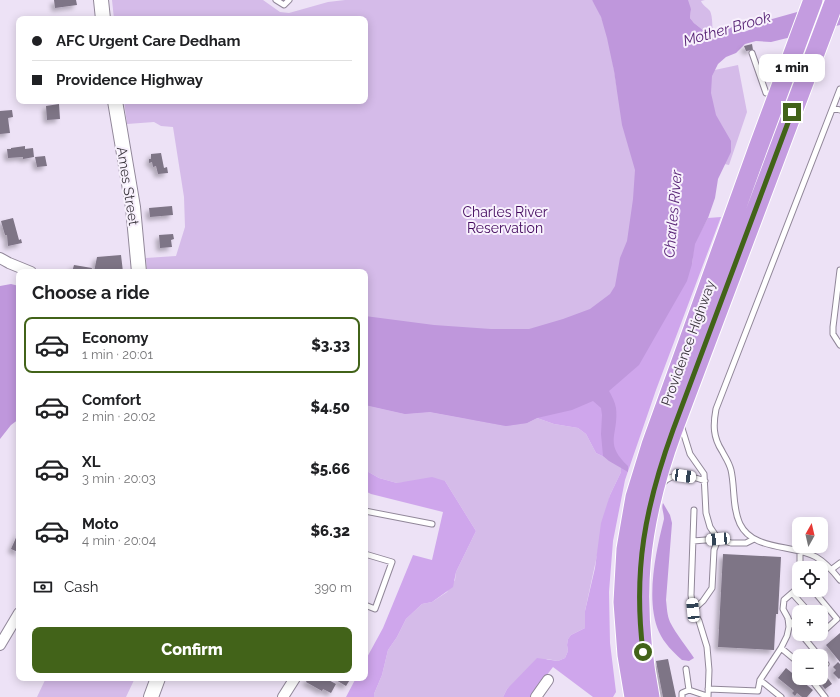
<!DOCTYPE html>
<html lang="en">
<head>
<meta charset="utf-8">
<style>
	body { margin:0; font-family:Raleway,sans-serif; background:#f2f2f2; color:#202124; height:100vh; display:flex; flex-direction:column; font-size:15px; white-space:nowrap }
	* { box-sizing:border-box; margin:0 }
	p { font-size:13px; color:#757577 }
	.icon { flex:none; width:22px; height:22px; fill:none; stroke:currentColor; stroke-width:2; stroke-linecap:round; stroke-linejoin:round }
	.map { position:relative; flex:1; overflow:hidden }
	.details { position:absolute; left:16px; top:269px; width:352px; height:412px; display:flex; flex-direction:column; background:#fff; border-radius:8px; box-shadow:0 2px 10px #0003 }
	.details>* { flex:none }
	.top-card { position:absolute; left:16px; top:16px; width:352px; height:88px; border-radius:8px; box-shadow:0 2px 10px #0003; display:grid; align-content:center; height:88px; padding:0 16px; background:#fff }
	.needle { width:26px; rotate:8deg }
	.buttons { position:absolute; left:792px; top:517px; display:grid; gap:8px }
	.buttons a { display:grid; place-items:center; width:36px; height:36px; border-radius:8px; background:#fff; box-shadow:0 2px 10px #0003; font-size:20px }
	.end { position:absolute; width:18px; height:18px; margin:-9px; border:5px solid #426319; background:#fff; box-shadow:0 0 0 2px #fff }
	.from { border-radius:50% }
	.bubble { position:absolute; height:28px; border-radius:8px; background:#fff; box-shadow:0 2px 10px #0003; font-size:13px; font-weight:800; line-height:28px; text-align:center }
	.car { position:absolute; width:12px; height:24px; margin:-12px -6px; border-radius:5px; box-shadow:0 0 3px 1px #0007; background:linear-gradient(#fff 24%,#345 0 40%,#fff 0 76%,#345 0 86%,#fff 0) }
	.top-card b { display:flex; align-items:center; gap:14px; height:38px; font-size:15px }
	.top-card b+b { border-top:1px solid #e0e0e0 }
	.top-card i { width:10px; height:10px; background:#202124 }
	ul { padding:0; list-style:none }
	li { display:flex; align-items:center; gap:12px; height:56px; margin:0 8px 6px; padding:0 8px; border:2px solid transparent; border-radius:8px }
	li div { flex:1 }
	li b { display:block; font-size:15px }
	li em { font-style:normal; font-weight:800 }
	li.on { border-color:#426319 }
	li>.icon { width:36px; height:36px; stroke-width:1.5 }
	h2 { padding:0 16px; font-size:18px; line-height:48px }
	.pay { display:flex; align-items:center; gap:10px; height:44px; padding:0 16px; font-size:15px }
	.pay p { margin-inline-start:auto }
	.cta { display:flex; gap:8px; margin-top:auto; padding:8px 16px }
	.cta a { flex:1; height:46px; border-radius:8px; background:#426319; color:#fff; font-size:16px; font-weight:800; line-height:46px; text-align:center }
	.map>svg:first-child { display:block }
</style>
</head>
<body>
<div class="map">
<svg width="840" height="697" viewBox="0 0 840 697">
	<defs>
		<filter id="shadow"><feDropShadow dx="-3.5" dy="3.5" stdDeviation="2" flood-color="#0004"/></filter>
	</defs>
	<rect width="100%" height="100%" fill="#ede2f6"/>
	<!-- green -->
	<path fill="#d5bbe9" d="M112 0H263L280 12 289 13 328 2 345 0H592C607 19 613 63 617 88L666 81 628 312 365 358V272H147L146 258 176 256 185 227 184 197 173 127 161 126 154 122 127 124 124 101H365V19H114Z
		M685 0H705L701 1C703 6 707 7 710 11 713 17 712 28 713 35L708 34 694 23 690 18 691 9Z
		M738 65 747 112 729 165 711 161 710 71Z
		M365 405 405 414 430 412 468 419 527 423 537 418 554 424 578 428 586 434 596 453 621 465V472L610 495 585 611V628L571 635 568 639 567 645 568 651 565 658 558 661 547 659 507 689 503 697H374V694L382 675 388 650 397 637 406 619 422 604 432 602 447 592 455 580 456 572 476 531 445 481 397 483 379 478 365 470Z
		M46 678H135L126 697H37Z"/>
	<!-- forest -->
	<path fill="#cfa6ec" d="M721 217 656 390 625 480 613 541 609 592 610 643 616 692 613 697H593L553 667 530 697H503L507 689 537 658 558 661 565 658 568 651 567 645 568 639 571 635 585 628V611L595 568 601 523 610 495 621 472V465L596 453 586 434 578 428 554 424 537 418 527 423 506 426 430 412 405 414 365 405V398L394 405 692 264 694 244 708 218Z
		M365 470 379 478 397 483 432 477 445 481 476 531 456 572 453 587 432 602 422 604 406 619 397 637 388 650 382 675 374 694V697H346L356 678H365V661L383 628 413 555 432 560 443 512 371 494 365 491Z"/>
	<!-- water -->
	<path fill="#bf97dc" d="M592 0H688L691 9 690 18 694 23 708 34 713 35 732 27C735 29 739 31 742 32 747 33 759 23 765 21L840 0V25L771 42 756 41 745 44 736 53 726 57 718 64 712 76 711 93 716 115 731 141V152L718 179 715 198 708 218 695 244 692 264 687 281 639 365 609 391C612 396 615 402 616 408 619 435 603 443 628 466V472L609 461 603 456 601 434 602 415 601 408 593 401 572 410 537 418 527 423 506 426 430 412 405 414 365 405V316L434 325 491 329H529L563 319 590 309 610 294 615 286 620 258 627 241 633 199 635 170 622 125 614 71 607 38 601 17Z
		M11 284 19 286V419L11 425 0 439V286Z
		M663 503 670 515 672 523 666 600C667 608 667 615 670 622 676 634 687 647 694 658L689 661 682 660C673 652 664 643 659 632 645 600 656 551 664 519 664 512 661 509 663 503Z"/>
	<!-- building -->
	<path fill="#7e7486" filter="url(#shadow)" d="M54 0H76L77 5 55 8Z
		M752 44 753 50 746 51 744 46Z
		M59 104 60 119 47 120 46 106Z
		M12 110 13 117 8 118 10 133 0 134V111Z
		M25 146V149L33 148 34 157 23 159V157L8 158 7 149H11V148Z
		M161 153 164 168 167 167 168 173 158 174 156 166 153 167 152 162 149 163V159H151V154Z
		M45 156 47 166 37 167 35 157Z
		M172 206 173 215 150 217 149 208Z
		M13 218 19 240 21 239 22 243 8 246 7 235H5L1 221Z
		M173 234 174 239 171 240 172 247 160 248 159 235Z
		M121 255 123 272H94L97 257Z
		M74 265 92 268 91 272H72Z
		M19 531V551L18 552 11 549Z
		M723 554 781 557 778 614H776L774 650 718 647Z
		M840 633V662L826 645Z
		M668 659 676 697H663L656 661Z
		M838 662 840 664V678L839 679 833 673 836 670 833 667Z
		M786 668 813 690 807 697H802L797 693 795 696 792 693 794 691 778 678Z
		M821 669 832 684 825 689 817 678H821Z
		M308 678H325L336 684 331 693 323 689 322 691 306 682Z
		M337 678H351L346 686 336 680Z"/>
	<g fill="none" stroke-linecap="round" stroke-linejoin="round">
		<defs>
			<path id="lane" d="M276 0 284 5 289 0
				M752 53 766 93
				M840 89 716 409C713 425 713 437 722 451 725 457 729 462 731 470 735 487 732 507 740 524 753 551 792 544 816 557 826 563 833 571 840 580
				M833 108 840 110
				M840 270 833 327V334L840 345
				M681 425 690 454 704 474 706 513 710 527 718 539 731 543H746L754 539
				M663 483C674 471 691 476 705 481
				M694 510 691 595 693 610 699 621 707 647 709 670 708 697
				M365 511 432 524
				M693 541 718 539 714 550 712 588 703 601 693 610
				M365 554 392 562 375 609 365 605
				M800 568V551
				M832 569 840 563
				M813 590 837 619 825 630 821 625
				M792 593 809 612
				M788 619 799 632
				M801 634 819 656
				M781 648 799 663
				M821 659 826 664
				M810 678 825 697
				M760 680 781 697
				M708 689 758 691 760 680 781 648 787 636 789 627 788 618 783 609 784 600 799 587
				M689 690 707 696
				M682 697V693L689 690 686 669"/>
			<path id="street" d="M0 258 9 263 31 272
				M0 645 19 613
				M283 697 295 678
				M536 697 548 680"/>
			<path id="secondary" d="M101 0 103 19
				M115 101 133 207 139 272
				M151 697 158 678"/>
			<path id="highway" d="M634 697 627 655 623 602 626 549 635 497 651 445 758 148 813 0
				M650 697C631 598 638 525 673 430L835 0"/>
		</defs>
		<!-- lane casing -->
		<use href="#lane" stroke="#918799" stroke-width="7"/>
		<!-- street casing -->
		<use href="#street" stroke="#918799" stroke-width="12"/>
		<!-- secondary casing -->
		<use href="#secondary" stroke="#918799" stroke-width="16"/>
		<!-- highway casing -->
		<use href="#highway" stroke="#fff" stroke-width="21"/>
		<!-- lane -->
		<use href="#lane" stroke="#fff" stroke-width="5"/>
		<!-- street -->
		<use href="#street" stroke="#fff" stroke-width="10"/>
		<!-- secondary -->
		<use href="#secondary" stroke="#fff" stroke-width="14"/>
		<!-- highway -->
		<use href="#highway" stroke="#c49ce0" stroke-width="19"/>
	</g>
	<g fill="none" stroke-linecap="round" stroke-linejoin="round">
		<!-- route -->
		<path stroke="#426319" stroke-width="5" d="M643 652C633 570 645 507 673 430L792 112"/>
	</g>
	<g text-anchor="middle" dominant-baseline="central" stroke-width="4" stroke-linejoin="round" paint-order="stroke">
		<!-- street labels -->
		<g font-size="14" fill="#3b363e" stroke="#f8f1fd">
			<text transform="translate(128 186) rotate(81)">Ames Street</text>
			<text transform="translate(688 343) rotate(-70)">Providence Highway</text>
		</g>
		<!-- park labels -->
		<g font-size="14" fill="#42095d" stroke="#f8f1fd">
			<text x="505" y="212">Charles River<tspan x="505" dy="16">Reservation</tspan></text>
		</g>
		<!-- water labels -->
		<g font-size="15" font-style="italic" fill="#5a2778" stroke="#f8f1fd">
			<text transform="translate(727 29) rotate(-16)">Mother Brook</text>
			<text transform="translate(673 214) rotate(-85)">Charles River</text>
		</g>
	</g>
</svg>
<div class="buttons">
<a><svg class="needle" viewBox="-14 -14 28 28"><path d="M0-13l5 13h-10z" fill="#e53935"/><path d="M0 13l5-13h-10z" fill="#757577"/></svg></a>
<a><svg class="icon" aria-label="locate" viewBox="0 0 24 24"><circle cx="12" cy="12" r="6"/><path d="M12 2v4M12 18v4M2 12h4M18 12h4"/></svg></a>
<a>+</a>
<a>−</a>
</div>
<i class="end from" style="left:643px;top:652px"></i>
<i class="end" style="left:792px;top:112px"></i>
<div class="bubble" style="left:759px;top:54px;width:66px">1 min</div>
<i class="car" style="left:684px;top:476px;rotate:98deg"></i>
<i class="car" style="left:718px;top:539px;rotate:265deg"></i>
<i class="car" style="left:693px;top:610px;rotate:354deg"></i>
<div class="top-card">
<b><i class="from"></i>AFC Urgent Care Dedham</b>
<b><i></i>Providence Highway</b>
</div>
<section class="details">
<h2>Choose a ride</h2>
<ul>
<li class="on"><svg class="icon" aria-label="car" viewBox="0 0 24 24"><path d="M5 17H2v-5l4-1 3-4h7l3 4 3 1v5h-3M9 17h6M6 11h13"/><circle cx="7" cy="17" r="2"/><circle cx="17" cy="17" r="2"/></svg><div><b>Economy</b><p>1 min · 20:01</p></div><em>$3.33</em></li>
<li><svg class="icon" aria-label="car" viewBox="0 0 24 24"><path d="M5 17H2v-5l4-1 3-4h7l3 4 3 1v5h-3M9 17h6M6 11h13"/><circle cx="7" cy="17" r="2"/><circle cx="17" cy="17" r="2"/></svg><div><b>Comfort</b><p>2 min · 20:02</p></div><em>$4.50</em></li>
<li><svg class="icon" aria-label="car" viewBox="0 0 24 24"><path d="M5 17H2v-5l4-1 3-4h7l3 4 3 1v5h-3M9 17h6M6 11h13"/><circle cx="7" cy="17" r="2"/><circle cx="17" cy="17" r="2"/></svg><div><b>XL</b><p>3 min · 20:03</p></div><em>$5.66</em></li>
<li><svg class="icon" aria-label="car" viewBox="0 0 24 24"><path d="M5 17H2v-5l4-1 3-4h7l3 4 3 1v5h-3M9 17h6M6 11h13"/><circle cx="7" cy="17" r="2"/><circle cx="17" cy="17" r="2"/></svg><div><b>Moto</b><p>4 min · 20:04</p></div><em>$6.32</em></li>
</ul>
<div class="pay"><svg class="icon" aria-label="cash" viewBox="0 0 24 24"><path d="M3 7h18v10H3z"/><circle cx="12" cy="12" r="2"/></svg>Cash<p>390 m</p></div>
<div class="cta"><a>Confirm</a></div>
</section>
</div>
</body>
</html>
